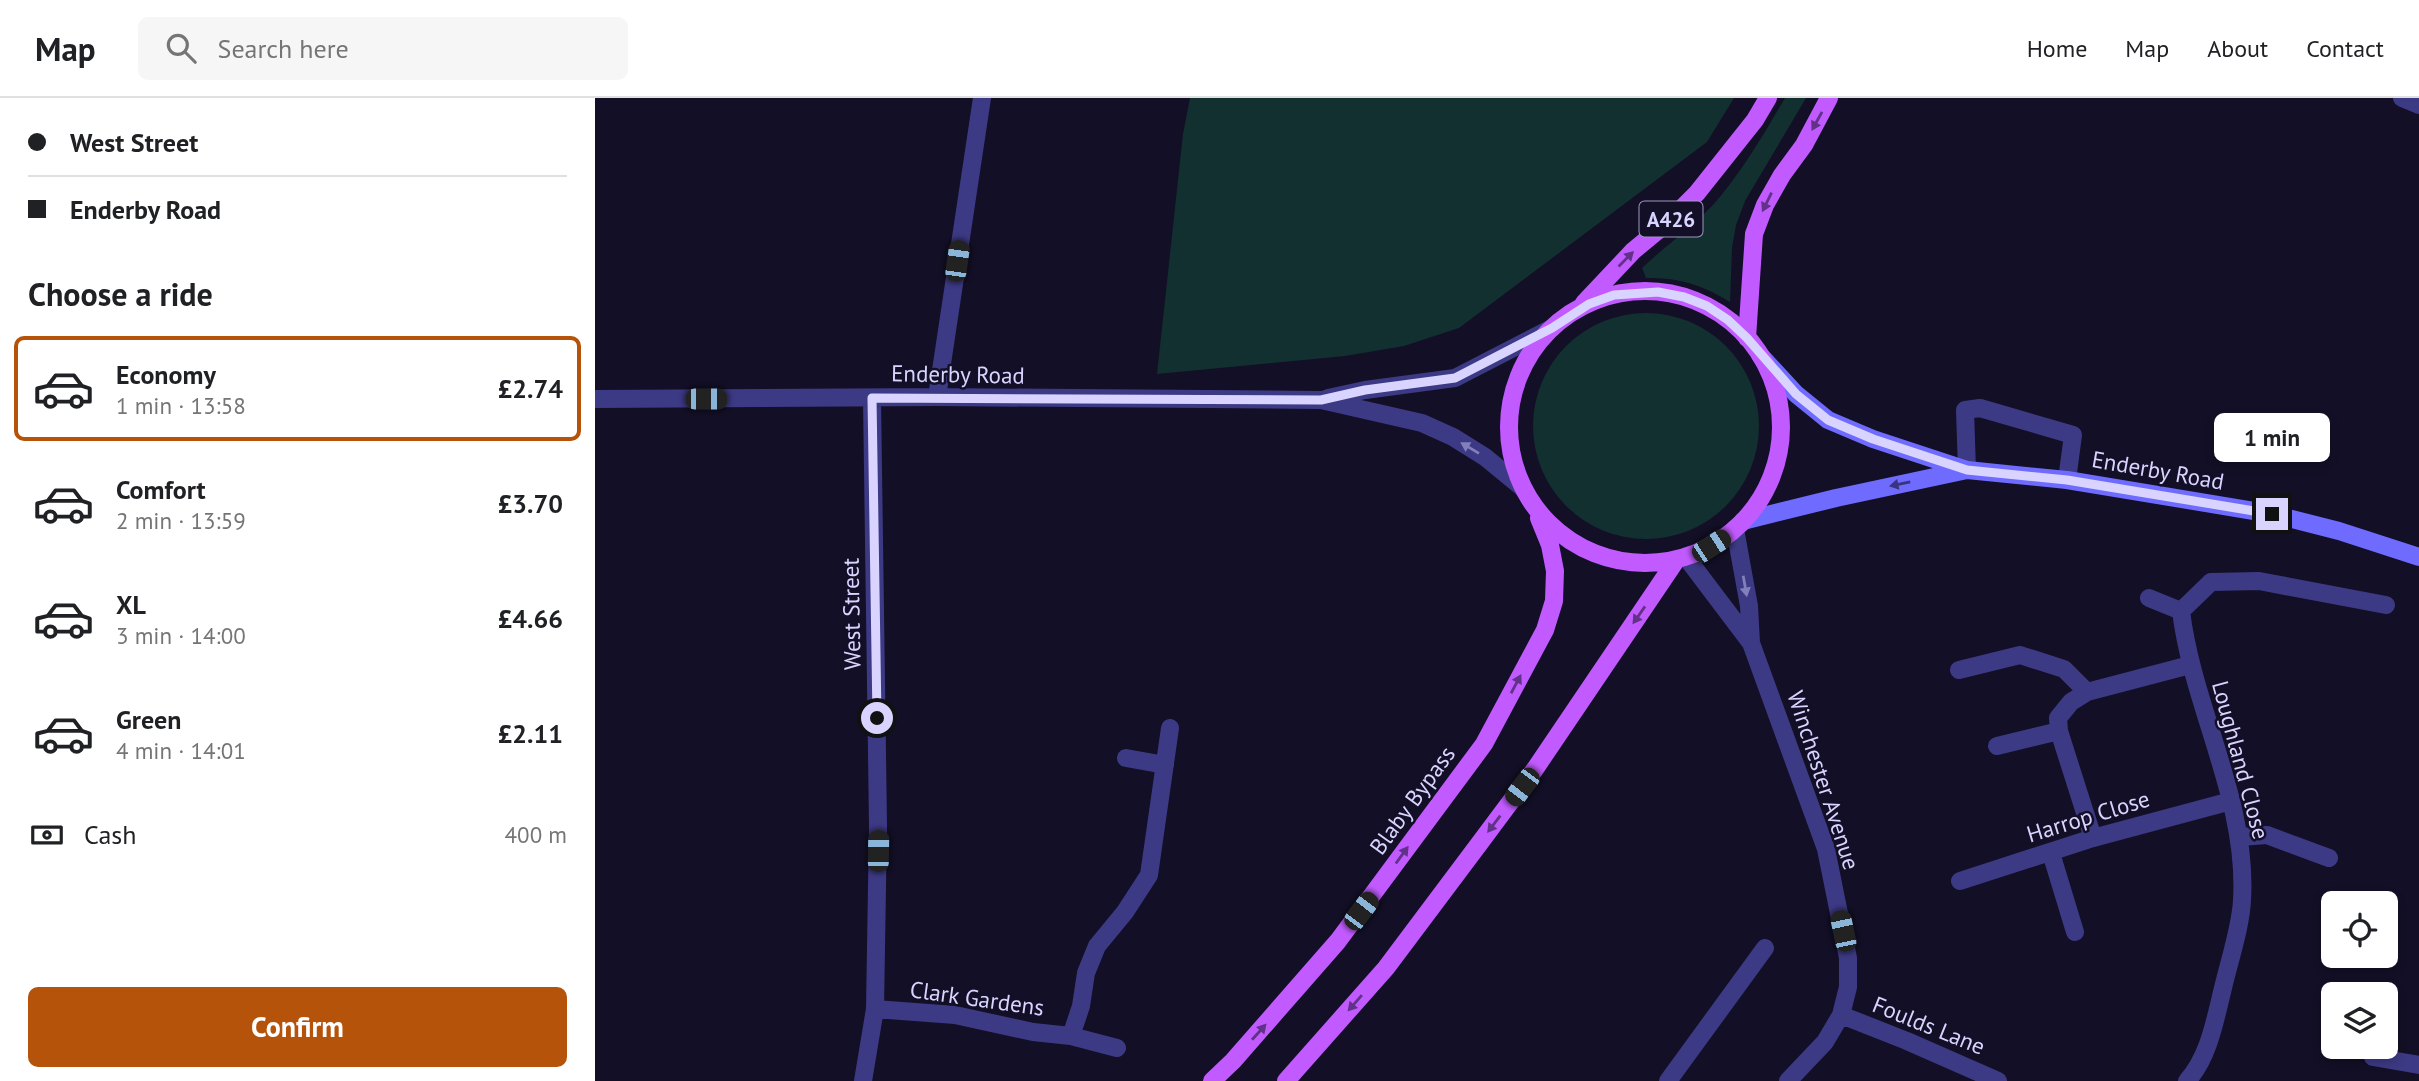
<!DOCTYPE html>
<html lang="en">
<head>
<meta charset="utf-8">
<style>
	body { margin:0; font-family:"PT Sans",sans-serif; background:#f6f6f6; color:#202124; height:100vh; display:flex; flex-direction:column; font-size:26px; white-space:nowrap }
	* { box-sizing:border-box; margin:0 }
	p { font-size:23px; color:#757577 }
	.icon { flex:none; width:38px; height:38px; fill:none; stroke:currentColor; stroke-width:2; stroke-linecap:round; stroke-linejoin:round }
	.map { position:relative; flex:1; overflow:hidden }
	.sheet { display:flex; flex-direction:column; background:#fff; width:595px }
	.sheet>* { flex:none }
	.top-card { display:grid; align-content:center; height:154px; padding:0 28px; background:#fff }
	.controls { position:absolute; left:1726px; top:793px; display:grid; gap:14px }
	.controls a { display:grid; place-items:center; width:77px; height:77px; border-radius:10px; background:#fff; box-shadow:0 4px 10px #0003; font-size:35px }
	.end { position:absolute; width:32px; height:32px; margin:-16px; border:9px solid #d9d4ff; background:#111; box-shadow:0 0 0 4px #111 }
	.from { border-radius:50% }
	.bubble { position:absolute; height:49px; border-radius:10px; background:#fff; box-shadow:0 4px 10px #0003; font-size:23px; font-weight:700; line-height:49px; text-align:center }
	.car { position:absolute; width:21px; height:42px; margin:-21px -10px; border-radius:9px; box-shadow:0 0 5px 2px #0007; background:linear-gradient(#222 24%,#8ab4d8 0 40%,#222 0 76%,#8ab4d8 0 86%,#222 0) }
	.top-card b { display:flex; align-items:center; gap:24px; height:66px; font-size:26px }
	.top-card b+b { border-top:2px solid #e0e0e0 }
	.top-card i { width:18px; height:18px; background:#202124 }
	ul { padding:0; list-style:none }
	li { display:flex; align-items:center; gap:21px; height:105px; margin:0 14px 10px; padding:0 14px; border:4px solid transparent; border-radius:10px }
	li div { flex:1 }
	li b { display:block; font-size:26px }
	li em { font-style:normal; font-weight:700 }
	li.current { border-color:#b45309 }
	li>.icon { width:63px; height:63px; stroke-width:1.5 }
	h2 { padding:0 28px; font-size:32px; line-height:84px }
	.pay { display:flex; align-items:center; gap:18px; height:77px; padding:0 28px; font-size:26px }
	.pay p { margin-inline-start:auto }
	.action { display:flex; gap:14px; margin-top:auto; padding:14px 28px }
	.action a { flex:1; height:80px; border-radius:10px; background:#b45309; color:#fff; font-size:28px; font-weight:700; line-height:80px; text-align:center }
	header { display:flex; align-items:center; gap:42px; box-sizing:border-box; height:98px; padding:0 35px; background:#fff; border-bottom:2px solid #e0e0e0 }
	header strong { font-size:33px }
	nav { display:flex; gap:38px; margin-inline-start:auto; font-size:24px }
	.search { width:490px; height:63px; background:#f6f6f6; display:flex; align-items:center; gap:18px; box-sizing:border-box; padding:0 24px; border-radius:10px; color:#757577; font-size:26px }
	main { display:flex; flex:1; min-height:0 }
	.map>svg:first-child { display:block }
</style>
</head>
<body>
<header>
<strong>Map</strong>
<div class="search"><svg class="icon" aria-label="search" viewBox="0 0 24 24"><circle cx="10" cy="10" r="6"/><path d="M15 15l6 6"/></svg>Search here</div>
<nav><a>Home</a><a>Map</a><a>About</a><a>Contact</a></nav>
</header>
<main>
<section class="sheet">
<div class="top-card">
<b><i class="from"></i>West Street</b>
<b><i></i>Enderby Road</b>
</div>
<h2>Choose a ride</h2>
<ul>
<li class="current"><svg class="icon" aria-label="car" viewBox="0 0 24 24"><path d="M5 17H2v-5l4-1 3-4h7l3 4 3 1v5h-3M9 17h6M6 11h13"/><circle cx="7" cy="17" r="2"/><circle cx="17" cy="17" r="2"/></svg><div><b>Economy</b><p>1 min · 13:58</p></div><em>£2.74</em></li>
<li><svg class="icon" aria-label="car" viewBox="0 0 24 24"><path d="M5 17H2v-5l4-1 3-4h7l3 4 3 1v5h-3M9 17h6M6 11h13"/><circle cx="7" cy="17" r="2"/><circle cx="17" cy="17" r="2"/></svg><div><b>Comfort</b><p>2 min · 13:59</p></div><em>£3.70</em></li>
<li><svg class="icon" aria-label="car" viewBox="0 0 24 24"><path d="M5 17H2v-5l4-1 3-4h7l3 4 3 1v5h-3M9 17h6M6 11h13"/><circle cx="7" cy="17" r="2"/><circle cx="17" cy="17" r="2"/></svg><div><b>XL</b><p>3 min · 14:00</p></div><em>£4.66</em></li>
<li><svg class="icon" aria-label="car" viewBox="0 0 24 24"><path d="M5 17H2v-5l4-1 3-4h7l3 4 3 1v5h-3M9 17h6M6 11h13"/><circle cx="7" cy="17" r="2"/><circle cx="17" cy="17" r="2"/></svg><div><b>Green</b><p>4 min · 14:01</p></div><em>£2.11</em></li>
</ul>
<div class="pay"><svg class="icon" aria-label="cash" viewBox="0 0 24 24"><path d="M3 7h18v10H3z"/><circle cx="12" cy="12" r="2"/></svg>Cash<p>400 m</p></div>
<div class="action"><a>Confirm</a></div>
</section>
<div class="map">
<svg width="1824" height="983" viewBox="0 0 1824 983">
	<rect width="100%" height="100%" fill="#130f26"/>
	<!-- green -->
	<path fill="#12302f" d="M595 0H1139L1112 44 864 230 809 248 750 258 562 276 588 36Z
		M1190 0H1211L1150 103 1141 127 1137 150 1135 204C1108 187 1083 179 1051 180L1047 170C1072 146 1101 127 1124 100 1149 70 1170 34 1190 0Z
		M938 328a113 113 0 1 1 226 0a113 113 0 1 1-226 0Z"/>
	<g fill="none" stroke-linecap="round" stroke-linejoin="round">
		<!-- service -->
		<path stroke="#3d3a85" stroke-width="18" d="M1372 372 1370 312 1385 310 1478 337 1472 382
			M1616 484 1664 483 1791 507
			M1364 572 1425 557 1469 571 1492 594
			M1402 648 1464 633
			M1645 739 1672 737 1734 760
			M1498 740 1464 633 1463 620 1476 604 1492 594 1595 567
			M1456 755 1480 834
			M1073 983 1170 850"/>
		<!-- minor -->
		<path stroke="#3d3a85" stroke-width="18" d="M1807 0 1824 7
			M342 299 387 0
			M733 300 770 292 860 280 957 230
			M0 301 342 299 726 302 827 325 858 339 890 359 929 391
			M1140 431 1154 508 1156 545 1231 751 1253 860V889L1246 917 1230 944 1193 983
			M1091 459 1156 545
			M1554 500 1586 513
			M531 660 570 667
			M1365 783 1498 740 1636 703
			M280 911 360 917 438 934 476 938 486 908 491 875 502 848 530 814 554 777 575 630
			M1246 917 1312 943 1403 983
			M476 938 522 950
			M1778 959 1824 967
			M268 983 280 911 283 727 277 300
			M1592 983C1614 959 1620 922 1628 890 1634 864 1646 828 1647 802 1653 702 1598 611 1586 513L1616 484"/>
		<!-- secondary -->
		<path stroke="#6f6bff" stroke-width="18" d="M1165 257 1201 296 1233 322 1278 341 1372 372 1472 382 1677 416 1744 433 1824 459
			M1148 423 1241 400 1372 372"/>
		<!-- primary -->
		<path stroke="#c25bff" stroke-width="18" d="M914 329a136 136 0 1 1 272 0a136 136 0 1 1-272 0Z
			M989 205 1038 153 1073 124 1102 95 1160 22 1173 0
			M1152 240 1159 136 1170 107 1187 77 1209 47 1234 0
			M617 983 638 963 743 843 889 646 950 532 959 503 960 473 955 447 944 420
			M691 983 791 870 887 742 940 671 1082 461"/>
	</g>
	<!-- one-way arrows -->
	<defs><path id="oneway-solid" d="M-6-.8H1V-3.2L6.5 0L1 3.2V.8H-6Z" transform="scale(1.75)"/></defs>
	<g fill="#623188">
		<use href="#oneway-solid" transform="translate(1222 23) rotate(119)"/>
		<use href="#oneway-solid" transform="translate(1172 104) rotate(116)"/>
		<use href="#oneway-solid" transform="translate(1031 161) rotate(-45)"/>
		<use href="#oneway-solid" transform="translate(1044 517) rotate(125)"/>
		<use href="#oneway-solid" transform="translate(921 586) rotate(-62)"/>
		<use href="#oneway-solid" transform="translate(899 726) rotate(127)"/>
		<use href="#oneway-solid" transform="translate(807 757) rotate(-54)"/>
		<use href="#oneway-solid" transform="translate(760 905) rotate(131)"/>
		<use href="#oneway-solid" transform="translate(664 934) rotate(-48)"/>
	</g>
	<g fill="#837fbc">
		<use href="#oneway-solid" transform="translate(875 350) rotate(-149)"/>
		<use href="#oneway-solid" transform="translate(1150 488) rotate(80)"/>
	</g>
	<use fill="#38347d" href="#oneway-solid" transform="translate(1305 386) rotate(168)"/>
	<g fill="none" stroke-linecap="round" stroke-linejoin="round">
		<!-- route -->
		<path stroke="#d9d4ff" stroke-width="9" d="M282 620 277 300 726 302 770 292 860 280 957 230 994 206 1019 197 1063 194 1089 199 1112 208 1133 222 1152 240 1201 296 1233 322 1278 341 1372 372 1472 382 1677 416"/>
	</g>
	<g text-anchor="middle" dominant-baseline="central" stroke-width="5" stroke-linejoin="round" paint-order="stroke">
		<!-- shield labels -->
		<rect fill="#130f26" stroke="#9e99be" stroke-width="2" x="1044.5" y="103.5" width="63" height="35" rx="5"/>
		<g font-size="21" font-weight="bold" fill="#d9d4ff">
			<text x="1076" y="121">A426</text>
		</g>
		<!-- street labels -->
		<g font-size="23" fill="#d9d4ff" stroke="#130f26">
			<text transform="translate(363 276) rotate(1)">Enderby Road</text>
			<text transform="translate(1563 372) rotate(10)">Enderby Road</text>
			<text transform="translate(256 516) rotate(-91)">West Street</text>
			<text transform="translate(1646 662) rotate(75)">Loughland Close</text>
			<text transform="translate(1229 682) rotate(72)">Winchester Avenue</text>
			<text transform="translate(817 702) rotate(-54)">Blaby Bypass</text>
			<text transform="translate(1493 718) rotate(-17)">Harrop Close</text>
			<text transform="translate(382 900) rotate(8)">Clark Gardens</text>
			<text transform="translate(1334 927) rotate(22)">Foulds Lane</text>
		</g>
	</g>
</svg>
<div class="controls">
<a><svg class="icon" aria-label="locate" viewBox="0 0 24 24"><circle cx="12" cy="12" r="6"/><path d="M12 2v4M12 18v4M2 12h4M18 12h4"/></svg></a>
<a><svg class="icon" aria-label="layers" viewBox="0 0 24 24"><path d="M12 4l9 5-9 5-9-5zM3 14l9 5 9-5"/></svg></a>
</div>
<i class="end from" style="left:282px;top:620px"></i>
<i class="end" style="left:1677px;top:416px"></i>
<div class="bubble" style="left:1619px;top:315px;width:116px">1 min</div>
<i class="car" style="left:362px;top:163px;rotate:8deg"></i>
<i class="car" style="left:111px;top:301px;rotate:90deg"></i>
<i class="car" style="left:1116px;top:448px;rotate:57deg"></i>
<i class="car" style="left:927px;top:689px;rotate:217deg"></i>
<i class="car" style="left:283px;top:753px;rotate:1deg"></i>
<i class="car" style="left:766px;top:813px;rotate:37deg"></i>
<i class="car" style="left:1248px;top:833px;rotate:348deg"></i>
</div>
</main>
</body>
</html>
